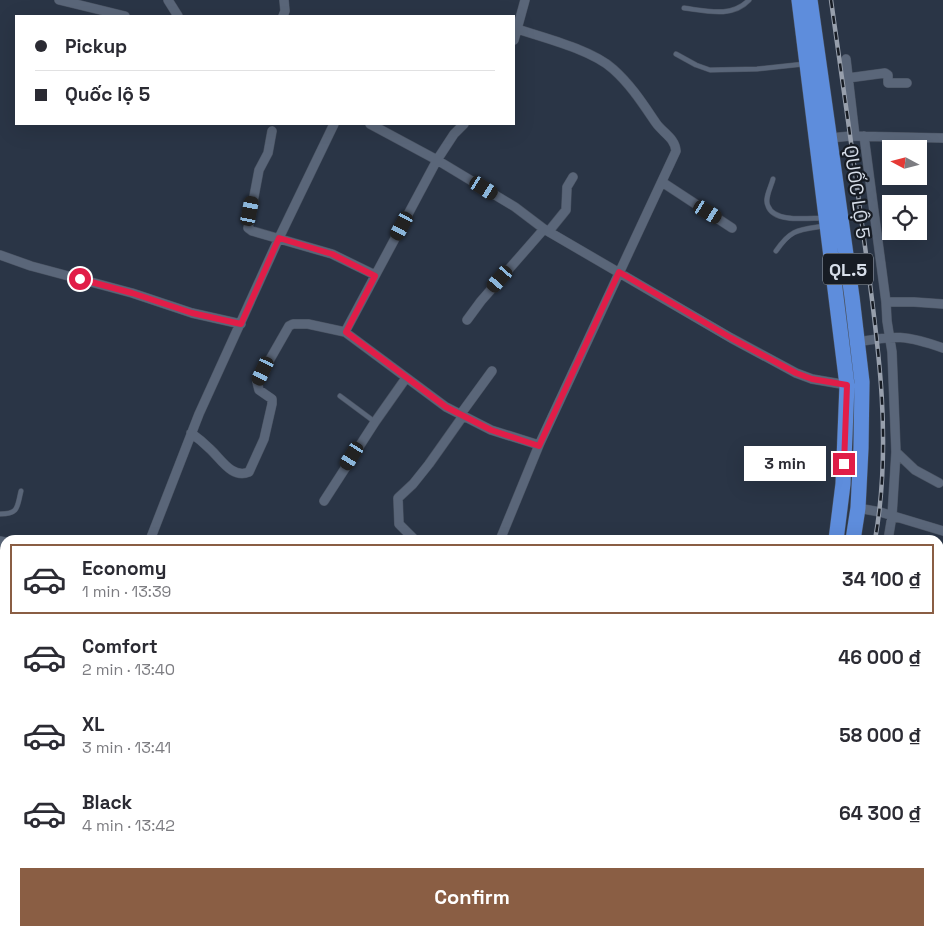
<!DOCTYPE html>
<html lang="en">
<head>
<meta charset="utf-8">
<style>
	body { margin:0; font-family:"Space Grotesk",sans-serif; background:#f2f2f3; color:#2b2b33; height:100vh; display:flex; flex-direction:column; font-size:19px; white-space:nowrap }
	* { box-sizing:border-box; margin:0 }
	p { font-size:16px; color:#7c7c81 }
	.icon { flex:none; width:28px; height:28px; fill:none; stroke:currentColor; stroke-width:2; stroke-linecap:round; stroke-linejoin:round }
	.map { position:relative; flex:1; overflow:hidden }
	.drawer { position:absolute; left:0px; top:535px; width:944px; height:401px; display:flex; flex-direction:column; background:#fff; border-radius:15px 15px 0 0; box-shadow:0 5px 20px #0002 }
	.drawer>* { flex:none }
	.top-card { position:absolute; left:15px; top:15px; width:500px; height:110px; border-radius:0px; box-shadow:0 5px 20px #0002; display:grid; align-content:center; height:110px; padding:0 20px; background:#fff }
	.needle { width:32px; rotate:277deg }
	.buttons { position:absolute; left:882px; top:140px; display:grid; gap:10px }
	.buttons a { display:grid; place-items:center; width:45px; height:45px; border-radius:0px; background:#fff; box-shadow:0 5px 20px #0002; font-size:25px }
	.end { position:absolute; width:22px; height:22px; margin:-11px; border:6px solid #e11d48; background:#fff; box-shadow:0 0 0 2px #fff }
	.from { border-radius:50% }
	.bubble { position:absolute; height:35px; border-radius:0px; background:#fff; box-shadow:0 5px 20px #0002; font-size:16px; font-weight:800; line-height:35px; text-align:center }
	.car { position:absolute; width:15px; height:30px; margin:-15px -8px; border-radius:6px; box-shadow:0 0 4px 1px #0007; background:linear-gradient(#222 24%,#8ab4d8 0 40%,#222 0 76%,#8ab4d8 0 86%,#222 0) }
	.top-card b { display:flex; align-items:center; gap:18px; height:48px; font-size:19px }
	.top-card b+b { border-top:1px solid #e1e1e2 }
	.top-card i { width:12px; height:12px; background:#2b2b33 }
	ul { padding:9px 0 0; list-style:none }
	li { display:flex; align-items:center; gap:15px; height:70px; margin:0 10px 8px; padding:0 10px; border:2px solid transparent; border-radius:0px }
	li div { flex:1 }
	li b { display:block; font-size:19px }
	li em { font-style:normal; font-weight:800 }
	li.active { border-color:#8a5e44 }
	li>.icon { width:45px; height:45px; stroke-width:1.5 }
	.cta { display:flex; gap:10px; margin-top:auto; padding:10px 20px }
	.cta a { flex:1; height:58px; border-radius:0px; background:#8a5e44; color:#fff; font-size:20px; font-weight:800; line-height:58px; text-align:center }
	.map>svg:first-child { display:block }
</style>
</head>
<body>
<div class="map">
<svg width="943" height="936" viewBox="0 0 943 936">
	<rect width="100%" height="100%" fill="#2a3546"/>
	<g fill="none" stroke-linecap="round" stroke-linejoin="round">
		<defs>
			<path id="lane" d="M684 8C707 11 732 18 749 0
				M676 54 696 65 710 70 757 69 804 64
				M773 179C771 187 764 199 768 206 774 223 808 218 823 218
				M776 251C791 229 798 230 824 226
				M340 396 375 422
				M0 514C19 514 17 507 21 491
				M165 936 166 931"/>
			<path id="street" d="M59 0 125 16
				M168 0 178 16
				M283 16 285 11 284 0
				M514 40 525 0
				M846 59 855 136
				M848 78 885 73 888 75V83H907
				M370 124 437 160 515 207 544 229 731 338 796 373 812 379 847 385
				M272 131 268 153 259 170 248 228 252 231 332 254 375 275
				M864 136 886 302 887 321 892 352 896 452 892 516 888 540
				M830 138 851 136 943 138
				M662 182 732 228
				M549 231 566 210 567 187 573 177
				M0 255 31 266 132 293 192 313 241 324
				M886 302H914L943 304
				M467 320 481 301 544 229
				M345 332 437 160 454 134 464 124
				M857 342C895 335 906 335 943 348
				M460 415 492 371
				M191 433C198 438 204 443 210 449 221 459 232 479 249 472L264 439 272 404V399L259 390 257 382 289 326 293 324H308L345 332 446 407 491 430 539 445
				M896 452 915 470 939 483
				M324 501 375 422 406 378
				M858 508 880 512 943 531
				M150 540 199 414 279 238 334 124
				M415 540 399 524 398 498 413 484 429 464 463 416
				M500 540 539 445 676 151C675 138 663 133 656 123 643 104 631 85 613 69 592 50 545 38 517 29
				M0 541 5 542
				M939 613 943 615
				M939 801 942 783
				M939 854 943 856
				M0 918 5 904
				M939 927 943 915
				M867 931 875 936
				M543 936 544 931
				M805 936 806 931"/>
			<path id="highway" d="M799 0 847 385 843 484 836 540
				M810 0 852 297 862 382 861 448 858 508 853 540
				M749 936 751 931"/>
		</defs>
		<!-- lane casing -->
		<use href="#lane" stroke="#495261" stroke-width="5.5"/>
		<!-- street casing -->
		<use href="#street" stroke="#495261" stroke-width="10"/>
		<!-- highway casing -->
		<use href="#highway" stroke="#495261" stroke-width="16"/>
		<!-- lane -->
		<use href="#lane" stroke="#5a6679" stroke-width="4.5"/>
		<!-- street -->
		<use href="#street" stroke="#5a6679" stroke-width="9"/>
		<!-- highway -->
		<use href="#highway" stroke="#5e8ddc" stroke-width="15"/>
		<defs>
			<path id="rail" d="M831 0C843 85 855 169 866 254 879 349 892 445 875 540
				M793 936 794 931"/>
		</defs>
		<!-- rail casing -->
		<use href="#rail" stroke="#979fac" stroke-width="4.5"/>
		<!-- rail -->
		<use href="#rail" stroke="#171c24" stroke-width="2.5" stroke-dasharray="8" stroke-linecap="butt"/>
	</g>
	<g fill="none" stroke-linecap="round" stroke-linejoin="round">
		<!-- route -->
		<path stroke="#e11d48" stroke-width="6" d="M80 279 132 293 192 313 241 324 279 238 332 254 375 276 346 332 446 407 491 430 539 446 619 272 731 338 796 373 812 379 847 385 844 464"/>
	</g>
	<g text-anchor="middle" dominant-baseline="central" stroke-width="4.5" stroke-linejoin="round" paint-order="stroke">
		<!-- shield labels -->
		<rect fill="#171c24" stroke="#9da4ae" stroke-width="1" x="823" y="253.5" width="50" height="31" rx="4"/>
		<g font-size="18" font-weight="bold" fill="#d7dee9">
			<text x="848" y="269">QL.5</text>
		</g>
		<!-- street labels -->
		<g font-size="19" fill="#d7dee9" stroke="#171c24">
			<text transform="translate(857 192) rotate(82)">QUỐC LỘ 5</text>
		</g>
	</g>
</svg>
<div class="buttons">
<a><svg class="needle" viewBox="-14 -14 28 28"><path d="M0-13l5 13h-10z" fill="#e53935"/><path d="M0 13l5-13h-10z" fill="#7c7c81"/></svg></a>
<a><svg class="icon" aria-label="locate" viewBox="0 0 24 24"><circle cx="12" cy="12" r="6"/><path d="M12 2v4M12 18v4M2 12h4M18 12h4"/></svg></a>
</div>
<i class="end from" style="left:80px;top:279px"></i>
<i class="end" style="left:844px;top:464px"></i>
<div class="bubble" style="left:744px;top:446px;width:82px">3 min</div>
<i class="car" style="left:484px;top:188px;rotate:122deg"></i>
<i class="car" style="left:250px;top:211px;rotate:11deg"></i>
<i class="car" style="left:708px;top:212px;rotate:121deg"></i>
<i class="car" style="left:402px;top:226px;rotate:208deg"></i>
<i class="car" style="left:500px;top:279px;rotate:221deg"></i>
<i class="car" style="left:263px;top:371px;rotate:205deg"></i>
<i class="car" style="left:352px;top:456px;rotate:212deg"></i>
<div class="top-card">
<b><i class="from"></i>Pickup</b>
<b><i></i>Quốc lộ 5</b>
</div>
<section class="drawer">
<ul>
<li class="active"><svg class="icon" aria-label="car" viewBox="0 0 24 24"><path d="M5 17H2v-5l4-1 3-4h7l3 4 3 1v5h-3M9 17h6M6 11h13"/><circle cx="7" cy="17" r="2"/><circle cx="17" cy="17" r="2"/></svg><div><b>Economy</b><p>1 min · 13:39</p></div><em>34 100 ₫</em></li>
<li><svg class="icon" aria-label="car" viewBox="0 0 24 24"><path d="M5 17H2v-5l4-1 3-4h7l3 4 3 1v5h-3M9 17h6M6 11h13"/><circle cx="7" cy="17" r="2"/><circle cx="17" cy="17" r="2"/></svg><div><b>Comfort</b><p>2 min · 13:40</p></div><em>46 000 ₫</em></li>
<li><svg class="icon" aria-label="car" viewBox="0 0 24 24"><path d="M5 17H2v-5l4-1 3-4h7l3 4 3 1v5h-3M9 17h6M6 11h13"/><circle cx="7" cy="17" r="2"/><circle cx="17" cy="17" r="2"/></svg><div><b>XL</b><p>3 min · 13:41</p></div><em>58 000 ₫</em></li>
<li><svg class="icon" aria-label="car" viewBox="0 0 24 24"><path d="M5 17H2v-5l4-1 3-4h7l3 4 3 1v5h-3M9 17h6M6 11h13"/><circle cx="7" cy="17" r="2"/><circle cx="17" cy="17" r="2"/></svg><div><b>Black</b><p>4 min · 13:42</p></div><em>64 300 ₫</em></li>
</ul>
<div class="cta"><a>Confirm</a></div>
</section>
</div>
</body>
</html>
